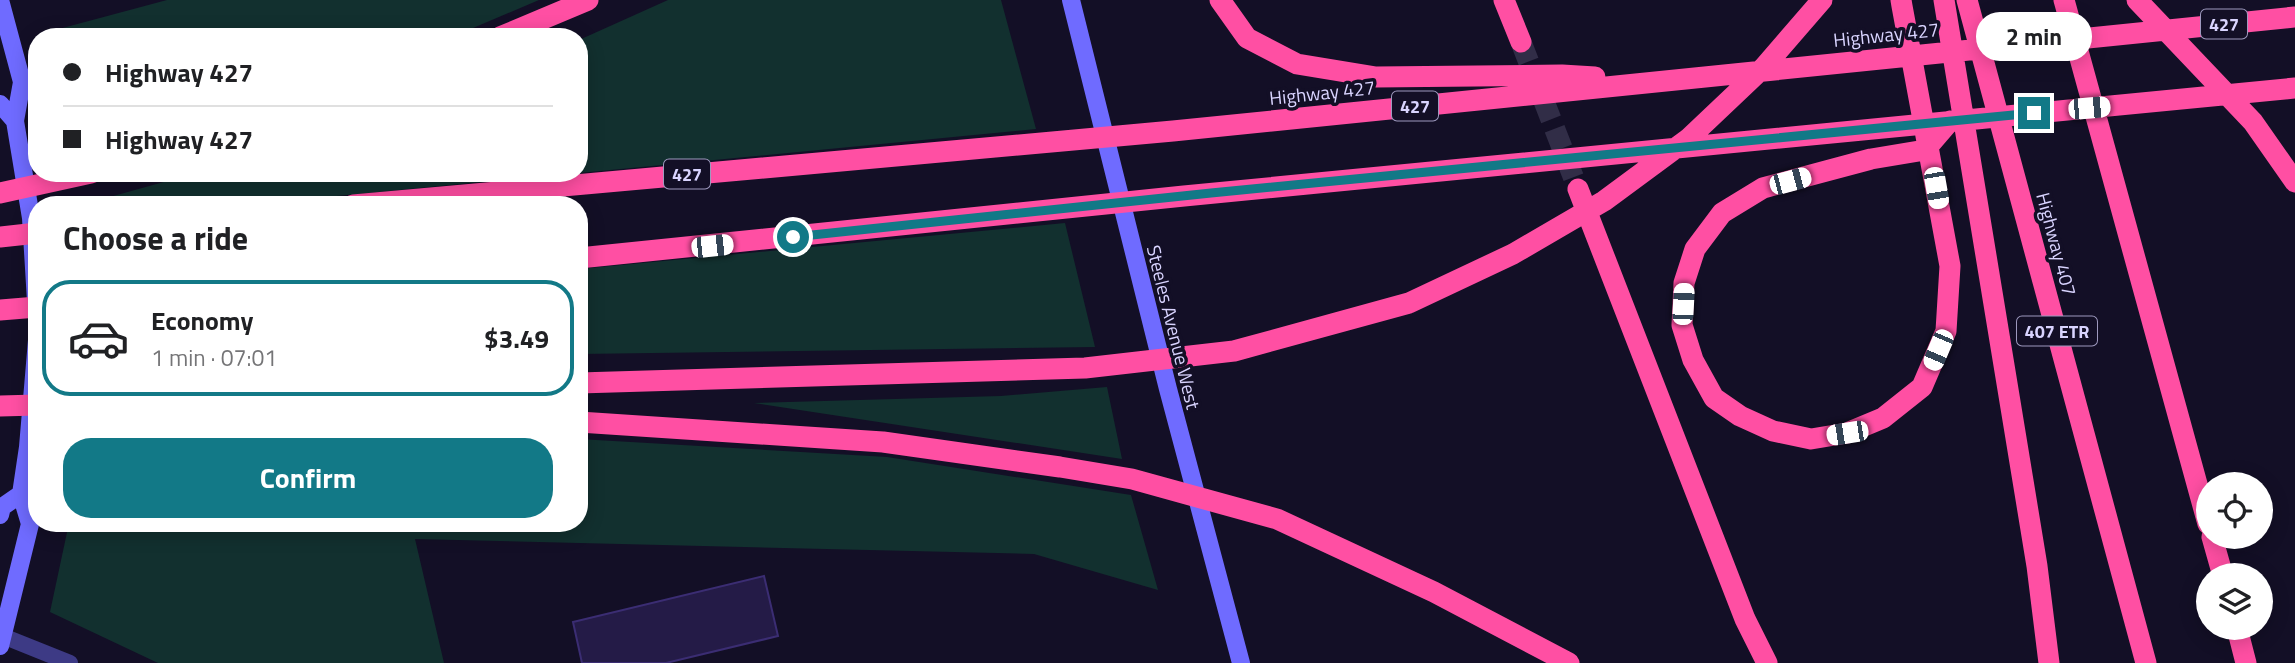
<!DOCTYPE html>
<html lang="en">
<head>
<meta charset="utf-8">
<style>
	body { margin:0; font-family:"Titillium Web",sans-serif; background:#f6f6f6; color:#202124; height:100vh; display:flex; flex-direction:column; font-size:26px; white-space:nowrap }
	* { box-sizing:border-box; margin:0 }
	p { font-size:23px; color:#757577 }
	.icon { flex:none; width:38px; height:38px; fill:none; stroke:currentColor; stroke-width:2; stroke-linecap:round; stroke-linejoin:round }
	.map { position:relative; flex:1; overflow:hidden }
	.details { position:absolute; left:28px; top:196px; width:560px; height:336px; display:flex; flex-direction:column; background:#fff; border-radius:28px; box-shadow:0 4px 18px #0003 }
	.details>* { flex:none }
	.guide { position:absolute; left:28px; top:28px; width:560px; height:154px; border-radius:28px; box-shadow:0 4px 18px #0003; display:grid; align-content:center; height:154px; padding:0 35px; background:#fff }
	.fabs { position:absolute; left:2196px; top:472px; display:grid; gap:14px }
	.fabs a { display:grid; place-items:center; width:77px; height:77px; border-radius:50%; background:#fff; box-shadow:0 4px 18px #0003; font-size:35px }
	.end { position:absolute; width:32px; height:32px; margin:-16px; border:9px solid #127987; background:#fff; box-shadow:0 0 0 4px #fff }
	.from { border-radius:50% }
	.bubble { position:absolute; height:49px; border-radius:24px; background:#fff; box-shadow:0 4px 18px #0003; font-size:23px; font-weight:700; line-height:49px; text-align:center }
	.car { position:absolute; width:21px; height:42px; margin:-21px -10px; border-radius:9px; box-shadow:0 0 5px 2px #0007; background:linear-gradient(#fff 24%,#345 0 40%,#fff 0 76%,#345 0 86%,#fff 0) }
	.guide b { display:flex; align-items:center; gap:24px; height:66px; font-size:26px }
	.guide b+b { border-top:2px solid #e0e0e0 }
	.guide i { width:18px; height:18px; background:#202124 }
	ul { padding:0; list-style:none }
	li { display:flex; align-items:center; gap:21px; height:116px; margin:0 14px 10px; padding:0 21px; border:4px solid transparent; border-radius:28px }
	li div { flex:1 }
	li b { display:block; font-size:26px }
	li em { font-style:normal; font-weight:700 }
	li.current { border-color:#127987 }
	li>.icon { width:63px; height:63px; stroke-width:1.5 }
	h2 { padding:0 35px; font-size:32px; line-height:84px }
	.action { display:flex; gap:14px; margin-top:auto; padding:14px 35px }
	.action a { flex:1; height:80px; border-radius:28px; background:#127987; color:#fff; font-size:28px; font-weight:700; line-height:80px; text-align:center }
	.map>svg:first-child { display:block }
</style>
</head>
<body>
<div class="map">
<svg width="2295" height="663" viewBox="0 0 2295 663">
	<rect width="100%" height="100%" fill="#130f26"/>
	<!-- green -->
	<path fill="#12302f" d="M167 0H539L452 37H45L44 33Z
		M668 0H1001L1036 129 579 173V40Z
		M196 173H574L243 205H81Z
		M1065 223 1095 347 579 354V269Z
		M1107 387 1122 459 754 403 1001 396Z
		M579 439 887 457 1131 495 1158 590 1034 554 415 539 444 663H158L50 612 69 523H579Z"/>
	<!-- building -->
	<path fill="#241b47" stroke="#3b2d73" stroke-width="2" d="M764 576 778 636 666 663H582L573 622Z"/>
	<g fill="none" stroke-linecap="round" stroke-linejoin="round">
		<!-- highway-tunnel -->
		<path stroke="#312d47" stroke-width="21" stroke-dasharray="21 10" stroke-linecap="butt" d="M1521 42 1578 189"/>
		<!-- street -->
		<path stroke="#3d3a85" stroke-width="16" d="M0 635 70 663"/>
		<!-- secondary -->
		<path stroke="#6f6bff" stroke-width="18" d="M0 0 22 82 15 121 31 218 37 318
			M1071 0 1168 389 1241 663
			M0 104 15 121
			M0 515 2 507 21 494
			M0 646 30 524 21 494 28 447 37 340"/>
		<!-- highway -->
		<path stroke="#ff4fa3" stroke-width="21" d="M1220 0 1247 38 1297 64 1376 77 1562 75 1595 77
			M1504 0 1521 42
			M1901 0 1902 6 1950 266 1946 331 1922 387 1883 418 1847 433 1811 439 1773 431 1740 416 1714 398 1693 360 1682 325 1684 283 1695 249 1722 213 1763 188 1871 159 1925 150 1950 121
			M1944 0 2037 566 2049 663
			M1967 0 2146 663
			M2064 0 2208 524
			M2137 0 2253 122 2295 182
			M500 37 588 0
			M1578 189 1745 619 1767 663
			M0 193 91 173
			M353 205 1173 131 2295 17
			M0 237 37 233
			M579 258 1184 196 2295 88
			M0 310 37 307
			M579 383 1085 368 1234 351 1409 303 1513 254 1604 201 1688 139 1764 67 1822 0
			M0 406 37 405
			M579 422 883 442 1060 467 1132 479 1277 519 1434 592 1569 663
			M2212 537 2223 576
			M2237 628 2246 663"/>
	</g>
	<g fill="none" stroke-linecap="round" stroke-linejoin="round">
		<!-- route -->
		<path stroke="#127987" stroke-width="9" d="M793 237 1211 193 2034 113"/>
	</g>
	<g text-anchor="middle" dominant-baseline="central" stroke-width="7" stroke-linejoin="round" paint-order="stroke">
		<!-- shield labels -->
		<g fill="#130f26" stroke="#9e99be" stroke-width="2">
			<rect x="2201" y="9.5" width="46" height="29" rx="5"/>
			<rect x="1392" y="91.5" width="46" height="29" rx="5"/>
			<rect x="664" y="159.5" width="46" height="29" rx="5"/>
			<rect x="2017" y="316.5" width="80" height="29" rx="5"/>
		</g>
		<g font-size="18" font-weight="bold" fill="#d9d4ff">
			<text x="2224" y="24">427</text>
			<text x="1415" y="106">427</text>
			<text x="687" y="174">427</text>
			<text x="2057" y="331">407 ETR</text>
		</g>
		<!-- street labels -->
		<g font-size="19" fill="#d9d4ff" stroke="#130f26">
			<text transform="translate(1886 34) rotate(-6)">Highway 427</text>
			<text transform="translate(1322 92) rotate(-6)">Highway 427</text>
			<text transform="translate(2057 244) rotate(75)">Highway 407</text>
			<text transform="translate(1174 327) rotate(76)">Steeles Avenue West</text>
		</g>
	</g>
</svg>
<div class="fabs">
<a><svg class="icon" aria-label="locate" viewBox="0 0 24 24"><circle cx="12" cy="12" r="6"/><path d="M12 2v4M12 18v4M2 12h4M18 12h4"/></svg></a>
<a><svg class="icon" aria-label="layers" viewBox="0 0 24 24"><path d="M12 4l9 5-9 5-9-5zM3 14l9 5 9-5"/></svg></a>
</div>
<i class="end from" style="left:793px;top:237px"></i>
<i class="end" style="left:2034px;top:113px"></i>
<div class="bubble" style="left:1976px;top:12px;width:116px">2 min</div>
<i class="car" style="left:2089px;top:108px;rotate:85deg"></i>
<i class="car" style="left:1790px;top:181px;rotate:75deg"></i>
<i class="car" style="left:1936px;top:188px;rotate:170deg"></i>
<i class="car" style="left:712px;top:246px;rotate:84deg"></i>
<i class="car" style="left:1683px;top:304px;rotate:3deg"></i>
<i class="car" style="left:1938px;top:350px;rotate:203deg"></i>
<i class="car" style="left:1847px;top:433px;rotate:261deg"></i>
<div class="guide">
<b><i class="from"></i>Highway 427</b>
<b><i></i>Highway 427</b>
</div>
<section class="details">
<h2>Choose a ride</h2>
<ul>
<li class="current"><svg class="icon" aria-label="car" viewBox="0 0 24 24"><path d="M5 17H2v-5l4-1 3-4h7l3 4 3 1v5h-3M9 17h6M6 11h13"/><circle cx="7" cy="17" r="2"/><circle cx="17" cy="17" r="2"/></svg><div><b>Economy</b><p>1 min · 07:01</p></div><em>$3.49</em></li>
</ul>
<div class="action"><a>Confirm</a></div>
</section>
</div>
</body>
</html>
